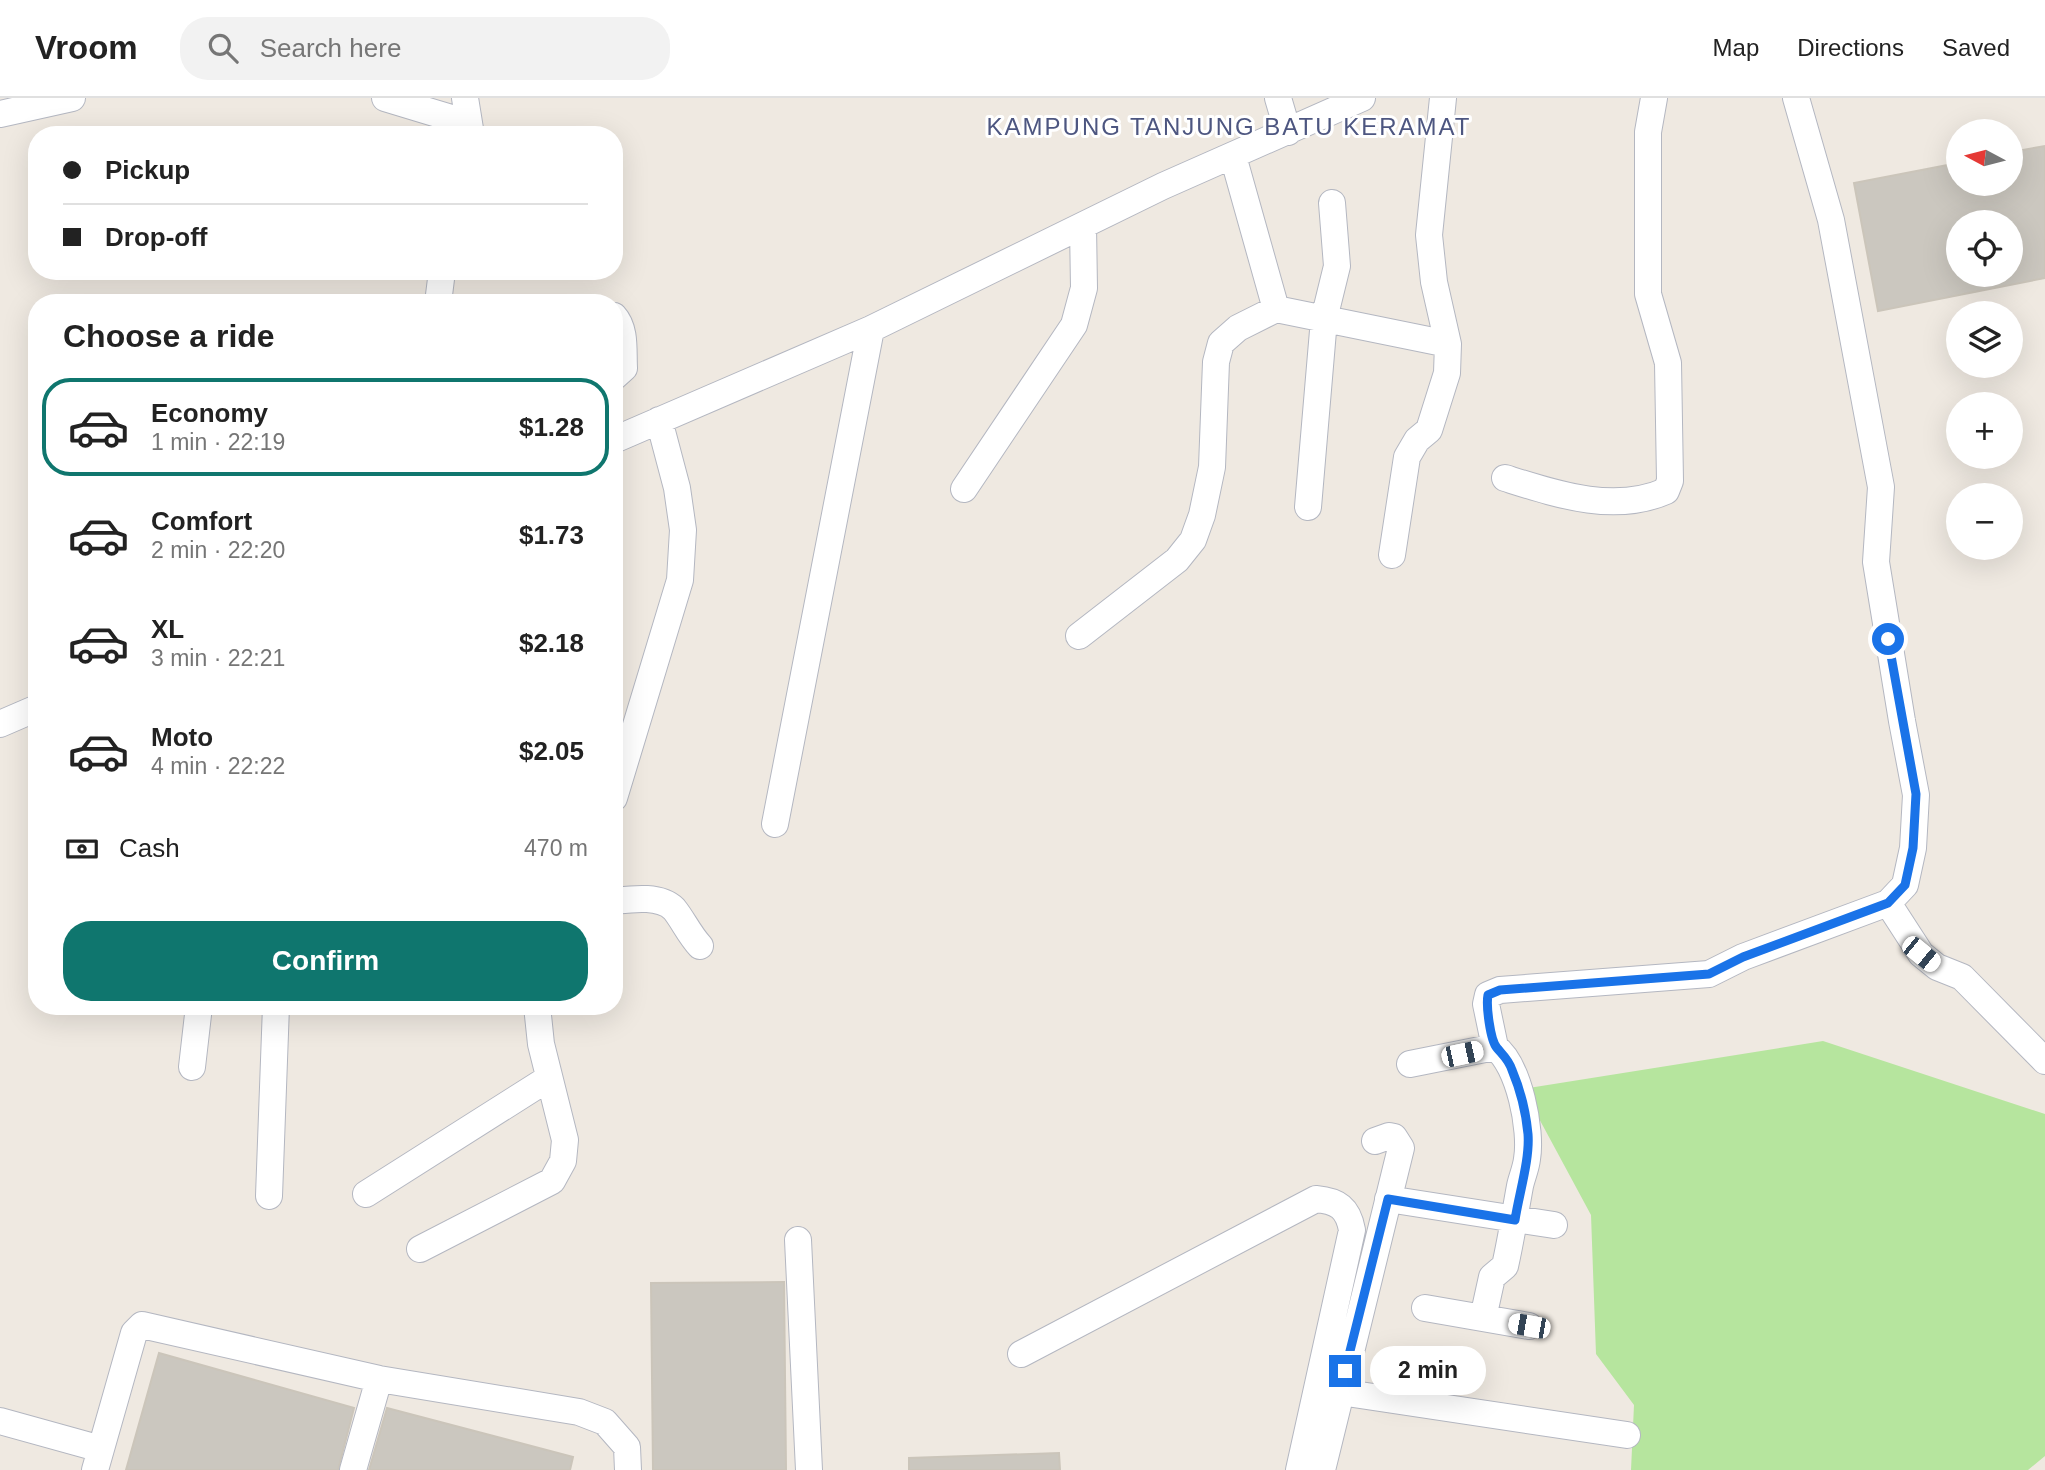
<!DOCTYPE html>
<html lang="en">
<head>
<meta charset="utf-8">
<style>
	body { margin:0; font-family:Arial,sans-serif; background:#f2f2f2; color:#222; height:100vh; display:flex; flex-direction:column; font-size:26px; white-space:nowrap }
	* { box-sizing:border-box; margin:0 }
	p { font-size:23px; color:#767676 }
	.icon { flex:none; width:38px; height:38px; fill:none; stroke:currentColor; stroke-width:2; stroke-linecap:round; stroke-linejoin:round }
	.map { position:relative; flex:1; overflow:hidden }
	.sheet { position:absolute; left:28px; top:196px; width:595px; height:721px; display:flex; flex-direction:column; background:#fff; border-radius:28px; box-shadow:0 7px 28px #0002 }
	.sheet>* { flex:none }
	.hud { position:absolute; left:28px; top:28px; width:595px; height:154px; border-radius:28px; box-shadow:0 7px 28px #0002; display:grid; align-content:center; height:154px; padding:0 35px; background:#fff }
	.needle { width:46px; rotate:277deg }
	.fabs { position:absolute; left:1946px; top:21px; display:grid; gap:14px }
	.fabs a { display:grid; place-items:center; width:77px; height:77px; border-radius:50%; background:#fff; box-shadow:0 7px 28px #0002; font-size:35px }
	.end { position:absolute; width:32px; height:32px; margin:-16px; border:9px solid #1a73e8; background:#fff; box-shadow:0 0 0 4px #fff }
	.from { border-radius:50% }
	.bubble { position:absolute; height:49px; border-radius:24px; background:#fff; box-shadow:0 7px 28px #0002; font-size:23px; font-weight:600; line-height:49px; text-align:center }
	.car { position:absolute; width:21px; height:42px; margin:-21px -10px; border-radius:9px; box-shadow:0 0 5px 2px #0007; background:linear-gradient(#fff 24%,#345 0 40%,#fff 0 76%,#345 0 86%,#fff 0) }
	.hud b { display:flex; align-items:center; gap:24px; height:66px; font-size:26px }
	.hud b+b { border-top:2px solid #e0e0e0 }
	.hud i { width:18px; height:18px; background:#222 }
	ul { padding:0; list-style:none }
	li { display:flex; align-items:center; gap:21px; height:98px; margin:0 14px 10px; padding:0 21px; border:4px solid transparent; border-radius:28px }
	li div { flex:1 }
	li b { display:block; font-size:26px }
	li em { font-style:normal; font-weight:600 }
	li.selected { border-color:#0f766e }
	li>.icon { width:63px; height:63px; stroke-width:1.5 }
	h2 { padding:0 35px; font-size:32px; line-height:84px }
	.pay { display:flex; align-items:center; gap:18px; height:77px; padding:0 35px; font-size:26px }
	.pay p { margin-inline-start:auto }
	.primary-button { display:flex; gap:14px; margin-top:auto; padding:14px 35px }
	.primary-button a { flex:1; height:80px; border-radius:28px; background:#0f766e; color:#fff; font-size:28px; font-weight:600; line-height:80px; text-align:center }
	header { display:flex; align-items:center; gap:42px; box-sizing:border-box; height:98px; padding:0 35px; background:#fff; border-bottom:2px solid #e0e0e0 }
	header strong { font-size:33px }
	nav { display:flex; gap:38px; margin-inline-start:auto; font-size:24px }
	.search { width:490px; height:63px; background:#f2f2f2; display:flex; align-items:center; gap:18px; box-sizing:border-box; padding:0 24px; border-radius:28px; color:#767676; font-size:26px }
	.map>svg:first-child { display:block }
</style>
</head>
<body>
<header>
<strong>Vroom</strong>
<div class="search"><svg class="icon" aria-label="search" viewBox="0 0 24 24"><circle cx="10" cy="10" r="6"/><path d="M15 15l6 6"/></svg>Search here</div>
<nav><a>Map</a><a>Directions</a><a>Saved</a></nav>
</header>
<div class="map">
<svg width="2045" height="1372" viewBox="0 0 2045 1372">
	<rect width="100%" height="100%" fill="#efe9e1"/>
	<!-- green -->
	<path fill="#b6e59e" d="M1823 943 2045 1016V1358L2028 1372H1631L1634 1307 1596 1256 1591 1117 1523 991Z"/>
	<!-- building -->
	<path fill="#cbc7bf" stroke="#cbc5ba" stroke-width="2" fill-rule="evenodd" d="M2045 48V180L1878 213 1854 85 1958 65V86H2011V54ZM1958 124H2011V177H1958Z
		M784 1184 786 1372H653L651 1185Z
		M159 1255 354 1310 338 1372H126Z
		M387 1310 573 1359 570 1372H369Z
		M1059 1355 1060 1372H909V1360Z"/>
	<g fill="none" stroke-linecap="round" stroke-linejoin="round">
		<defs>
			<path id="minor" d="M385 0 451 20 467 37
				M465 0 471 37
				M1278 0 1288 34
				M0 16 72 0
				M1233 58 1276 211
				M438 205 442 173
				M614 218C626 231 623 253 624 270L614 279
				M614 342 871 231 1163 88 1362 0
				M1505 380C1556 396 1614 416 1666 393L1670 383 1668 265 1648 196V34L1654 0
				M964 391 1074 227 1084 190 1083 128
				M1308 409 1324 221 1337 168 1332 105
				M1392 457 1407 359 1417 342 1429 332 1447 275 1448 246 1434 184 1429 137 1443 0
				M1079 538 1177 462 1193 442 1202 417 1212 369 1216 264 1221 245 1238 230 1276 211 1448 246
				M0 626 37 610
				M614 700 680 482 683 432 677 390 659 322
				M775 726 871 231
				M614 803C632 801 660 797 674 811 683 822 689 836 700 848
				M1888 805 1921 856 1937 869 1962 879 2045 963
				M1495 949 1486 906 1488 897 1500 892 1709 876 1743 859 1888 805 1905 787 1913 750 1916 697 1902 623 1876 464 1881 389 1831 122 1796 0
				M1410 966 1495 949C1519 967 1532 1032 1527 1061 1526 1070 1522 1079 1520 1088 1515 1115 1511 1142 1505 1168L1492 1179 1483 1220
				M192 969 199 908
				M366 1096 549 980
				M269 1098 276 908
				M1388 1101 1554 1127
				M798 1142 809 1372
				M420 1151 552 1083 563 1063 565 1042 541 946 537 908
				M1425 1210 1529 1228
				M1021 1256 1316 1101C1338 1103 1348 1110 1352 1132L1299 1372
				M1340 1294 1627 1337
				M0 1323 101 1351
				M95 1372 134 1235 142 1227 379 1281 579 1314 605 1324 627 1349 628 1372
				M353 1372 379 1281
				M1322 1372 1401 1050 1394 1039 1389 1038 1375 1043"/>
		</defs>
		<!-- minor casing -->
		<use href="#minor" stroke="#b4b7c1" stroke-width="28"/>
		<!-- minor -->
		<use href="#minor" stroke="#fff" stroke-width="26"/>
	</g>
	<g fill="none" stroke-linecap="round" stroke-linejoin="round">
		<!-- route -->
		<path stroke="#1a73e8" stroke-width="9" d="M1345 1273 1388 1101 1515 1122C1519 1096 1530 1061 1528 1036 1526 1015 1520 991 1512 972 1509 962 1503 957 1497 950 1490 942 1486 907 1488 897L1500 892 1709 876 1743 859 1888 805 1905 787 1913 750 1916 696 1888 541"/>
	</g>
	<g text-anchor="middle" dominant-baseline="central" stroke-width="6" stroke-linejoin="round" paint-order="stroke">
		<!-- neighbourhood labels -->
		<g font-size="24" letter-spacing="2" fill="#4d5680" stroke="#fff">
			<text x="1229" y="28">KAMPUNG TANJUNG BATU KERAMAT</text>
		</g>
	</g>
</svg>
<div class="fabs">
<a><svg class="needle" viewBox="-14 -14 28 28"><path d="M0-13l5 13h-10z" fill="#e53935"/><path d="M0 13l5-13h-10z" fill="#767676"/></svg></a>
<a><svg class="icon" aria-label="locate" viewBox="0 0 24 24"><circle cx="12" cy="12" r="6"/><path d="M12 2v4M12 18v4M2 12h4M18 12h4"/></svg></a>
<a><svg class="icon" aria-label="layers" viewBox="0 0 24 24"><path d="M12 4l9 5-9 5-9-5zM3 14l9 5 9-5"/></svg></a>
<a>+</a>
<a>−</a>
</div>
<i class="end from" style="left:1888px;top:541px"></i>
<i class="end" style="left:1345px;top:1273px"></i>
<div class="bubble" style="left:1370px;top:1248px;width:116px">2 min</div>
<i class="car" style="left:1921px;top:856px;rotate:129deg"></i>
<i class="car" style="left:1462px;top:956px;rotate:78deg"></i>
<i class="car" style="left:1529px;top:1228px;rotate:280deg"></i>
<div class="hud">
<b><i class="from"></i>Pickup</b>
<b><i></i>Drop-off</b>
</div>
<section class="sheet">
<h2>Choose a ride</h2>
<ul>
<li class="selected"><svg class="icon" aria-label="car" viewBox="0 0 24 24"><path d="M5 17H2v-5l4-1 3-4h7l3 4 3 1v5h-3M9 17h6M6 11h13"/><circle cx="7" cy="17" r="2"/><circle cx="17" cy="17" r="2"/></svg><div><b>Economy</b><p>1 min · 22:19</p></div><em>$1.28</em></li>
<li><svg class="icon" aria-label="car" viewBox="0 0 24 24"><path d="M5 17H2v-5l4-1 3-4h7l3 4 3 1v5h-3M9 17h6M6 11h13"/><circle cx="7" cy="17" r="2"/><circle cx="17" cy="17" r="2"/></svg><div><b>Comfort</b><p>2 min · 22:20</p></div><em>$1.73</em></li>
<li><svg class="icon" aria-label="car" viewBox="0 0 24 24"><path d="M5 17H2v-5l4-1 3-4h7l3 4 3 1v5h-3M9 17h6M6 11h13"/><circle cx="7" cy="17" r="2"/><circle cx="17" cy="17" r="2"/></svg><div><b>XL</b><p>3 min · 22:21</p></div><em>$2.18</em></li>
<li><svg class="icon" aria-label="car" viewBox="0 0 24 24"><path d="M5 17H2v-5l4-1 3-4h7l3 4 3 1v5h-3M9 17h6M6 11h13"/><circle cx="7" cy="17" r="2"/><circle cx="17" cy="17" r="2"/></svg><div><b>Moto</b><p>4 min · 22:22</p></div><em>$2.05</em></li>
</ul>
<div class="pay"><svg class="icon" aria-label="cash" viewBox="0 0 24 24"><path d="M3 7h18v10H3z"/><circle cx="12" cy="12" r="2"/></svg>Cash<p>470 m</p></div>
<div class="primary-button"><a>Confirm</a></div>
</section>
</div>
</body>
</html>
